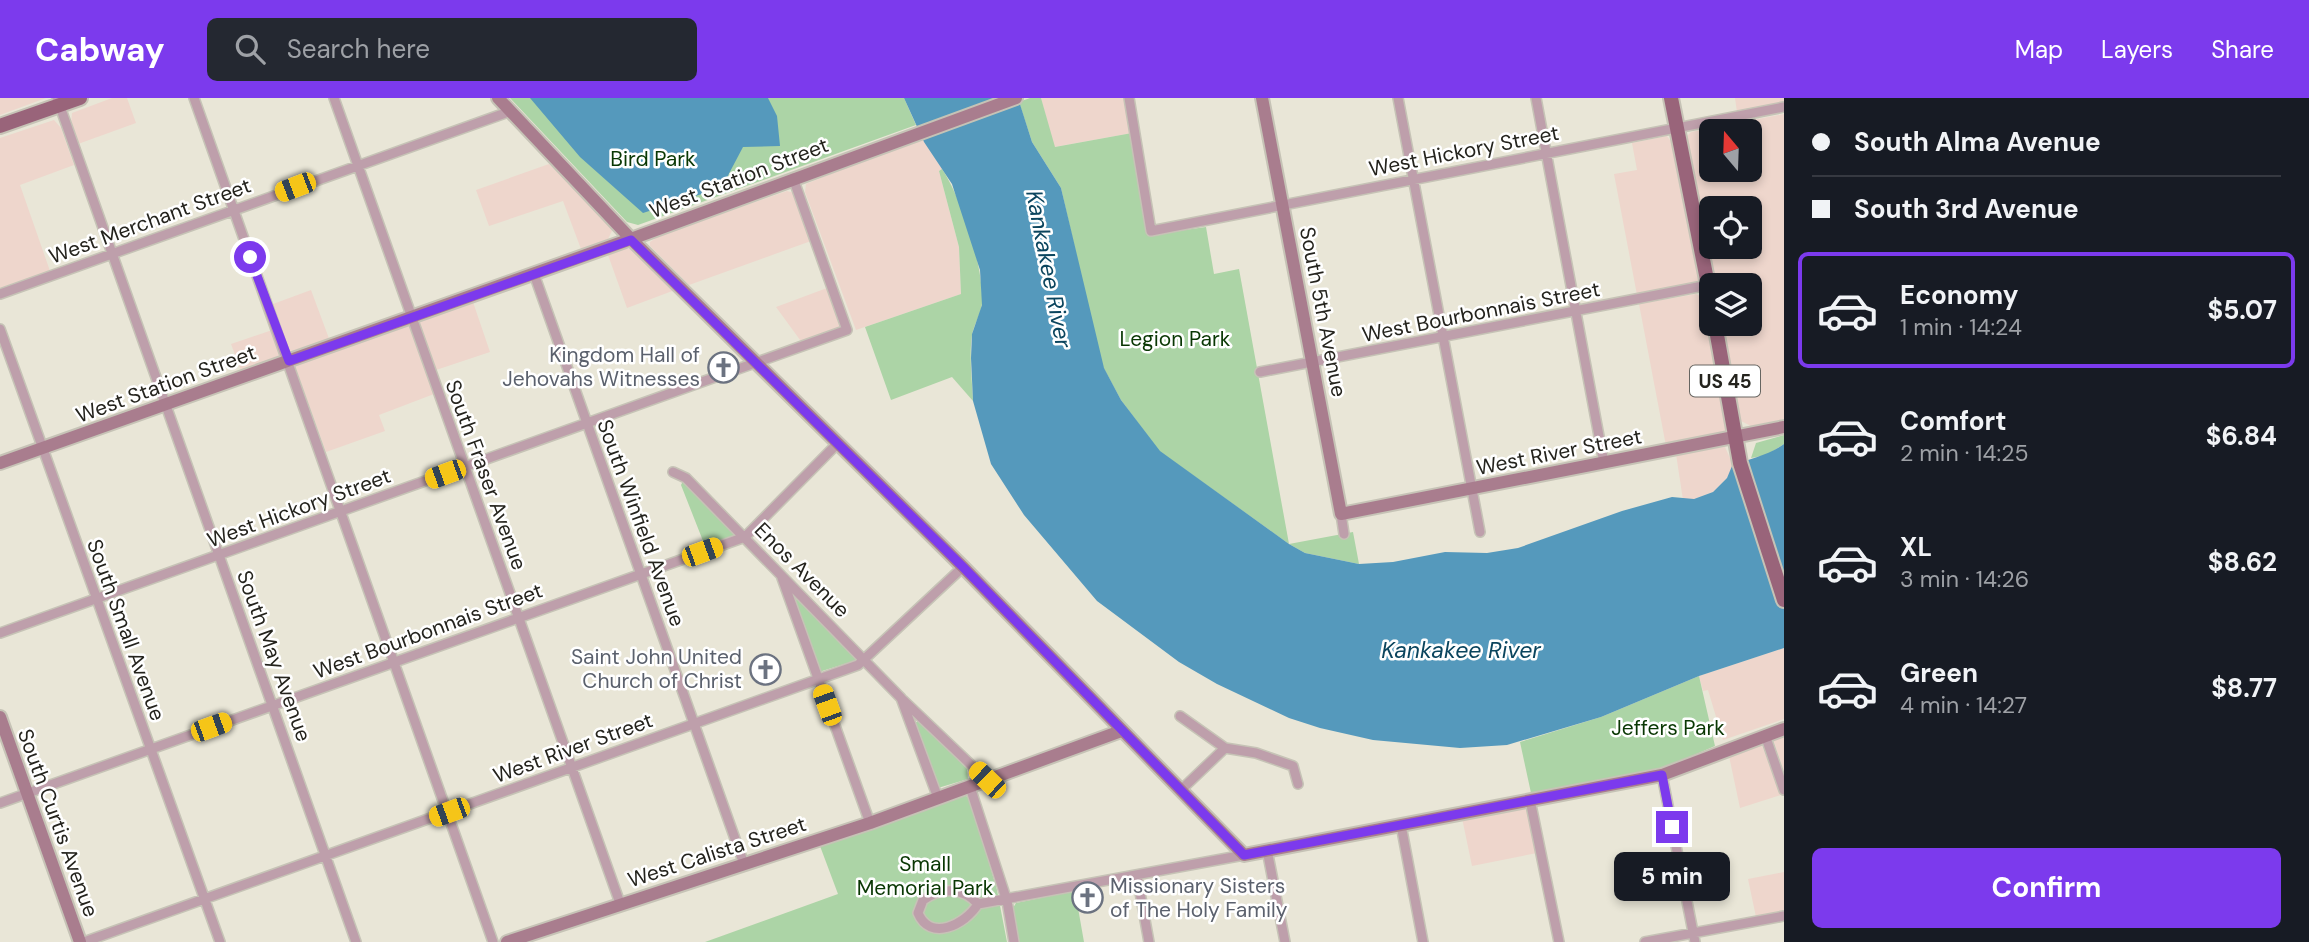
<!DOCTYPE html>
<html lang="en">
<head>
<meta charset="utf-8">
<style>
	body { margin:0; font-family:"DM Sans",sans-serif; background:#242831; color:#f1f3f6; height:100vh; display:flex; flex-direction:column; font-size:26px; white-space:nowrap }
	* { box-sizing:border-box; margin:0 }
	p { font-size:23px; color:#9ea1a6 }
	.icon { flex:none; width:38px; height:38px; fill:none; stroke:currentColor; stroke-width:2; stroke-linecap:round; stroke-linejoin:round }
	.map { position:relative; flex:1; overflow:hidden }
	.side { display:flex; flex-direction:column; background:#171b24; width:525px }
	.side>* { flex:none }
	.banner { display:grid; align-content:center; height:154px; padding:0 28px; background:#171b24 }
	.needle { width:46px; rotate:341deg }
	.fabs { position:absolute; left:1699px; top:21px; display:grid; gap:14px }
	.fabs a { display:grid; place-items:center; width:63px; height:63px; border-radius:10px; background:#171b24; box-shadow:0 4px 10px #0003; font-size:35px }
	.end { position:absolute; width:32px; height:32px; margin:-16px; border:9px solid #7c3aed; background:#fff; box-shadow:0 0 0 4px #fff }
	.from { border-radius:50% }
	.bubble { position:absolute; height:49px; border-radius:10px; background:#171b24; box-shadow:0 4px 10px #0003; font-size:23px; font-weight:700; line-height:49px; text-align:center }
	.car { position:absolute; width:21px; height:42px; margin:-21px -10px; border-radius:9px; box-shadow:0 0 5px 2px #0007; background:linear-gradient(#f5c518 24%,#345 0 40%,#f5c518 0 76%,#345 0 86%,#f5c518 0) }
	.banner b { display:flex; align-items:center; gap:24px; height:66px; font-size:26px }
	.banner b+b { border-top:2px solid #363941 }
	.banner i { width:18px; height:18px; background:#f1f3f6 }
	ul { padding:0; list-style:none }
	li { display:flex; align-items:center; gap:21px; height:116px; margin:0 14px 10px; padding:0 14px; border:4px solid transparent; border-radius:10px }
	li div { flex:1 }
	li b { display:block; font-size:26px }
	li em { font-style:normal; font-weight:700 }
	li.selected { border-color:#7c3aed }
	li>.icon { width:63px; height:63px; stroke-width:1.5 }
	.cta { display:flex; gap:14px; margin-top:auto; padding:14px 28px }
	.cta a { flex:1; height:80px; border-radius:10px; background:#7c3aed; color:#fff; font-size:28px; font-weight:700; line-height:80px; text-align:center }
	header { display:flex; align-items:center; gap:42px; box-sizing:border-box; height:98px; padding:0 35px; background:#7c3aed; color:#fff }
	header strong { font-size:33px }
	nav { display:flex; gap:38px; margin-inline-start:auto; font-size:24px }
	.search { width:490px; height:63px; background:#242831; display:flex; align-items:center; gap:18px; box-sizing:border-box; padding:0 24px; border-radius:10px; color:#9ea1a6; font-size:26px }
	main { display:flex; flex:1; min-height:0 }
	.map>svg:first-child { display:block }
</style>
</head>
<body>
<header>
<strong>Cabway</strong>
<div class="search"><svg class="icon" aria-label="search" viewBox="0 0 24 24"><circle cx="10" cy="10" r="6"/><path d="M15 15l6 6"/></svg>Search here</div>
<nav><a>Map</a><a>Layers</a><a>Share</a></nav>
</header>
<main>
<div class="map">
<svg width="1784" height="844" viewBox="0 0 1784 844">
	<rect width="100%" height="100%" fill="#e9e6d7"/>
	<!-- commercial -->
	<path fill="#eed6cc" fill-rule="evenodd" d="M0 0H46L0 17Z
		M112 0H127L136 25 78 46 71 27 72 15Z
		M1041 0H1126L1132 35 1054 49Z
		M1735 0H1784V6L1737 14Z
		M1784 16V321L1751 328 1741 323 1722 226H1750V187H1714L1685 40 1691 34ZM1712 33H1750V72H1712ZM1712 110H1750V149H1712Z
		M54 22 61 30 74 67 20 87 50 173 0 190V40Z
		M1667 38 1673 46 1699 182 1698 185 1637 197 1614 76 1637 72 1632 45Z
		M922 39 942 71 939 73 959 149 961 196 856 232 805 94 806 86Z
		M549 66 608 124 612 133 608 141 581 151 563 103 489 128 476 92Z
		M787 93 794 95 811 143 689 187 650 148V144L659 138Z
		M625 151H634L675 192 627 210 608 157Z
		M827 190 840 230 803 246 776 209Z
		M311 192 334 254 473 204 490 254 427 275 434 296 379 317 385 333 326 354 290 255 241 273 231 246 281 229 273 206Z
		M1696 196 1702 199 1726 334 1666 348 1639 206Z
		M1725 349 1733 367 1727 380 1713 394 1694 401 1683 402 1676 356Z
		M1784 550V621L1723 642 1708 592 1703 593 1699 578Z
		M1784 635V674L1773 641Z
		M1761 645 1781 697 1740 710 1729 658Z
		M1526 709 1537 755 1472 768 1462 720Z
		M1784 774V814L1756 819 1748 781Z"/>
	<!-- green -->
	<path fill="#acd4a6" d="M510 0H904L916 27 638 127 627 124Z
		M1030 0H1041L1055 49 1132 35 1149 137 1206 129 1214 176 1239 171 1289 446 1353 434 1359 466 1305 455 1289 446 1159 353 1121 302 1101 265 1061 90 1032 44 1019 4Z
		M942 71C962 101 984 169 982 206 981 216 974 226 972 237 969 258 972 281 973 303L952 279 891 302 865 229 961 196 959 149 939 73Z
		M1784 337V346L1767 357 1751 360 1756 345Z
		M683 383 733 435V439L705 448 681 387Z
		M795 501 800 502 857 562 819 574Z
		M1699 578 1715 648 1664 670 1531 695 1520 644 1601 619Z
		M919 623 967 671 968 681 938 690 914 625Z
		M964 697 970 700 997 792 1007 844H705L838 796 820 748Z
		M1075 793 1084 844H1019L1013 810 1016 805Z"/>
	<!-- water -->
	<path fill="#5599bc" d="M530 0H768L777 18 780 48 743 49 724 85 714 92 643 115 580 59Z
		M904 0H1018L1032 44 1061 90 1104 270 1121 302 1160 353 1289 446 1305 455 1359 466 1393 464 1445 454 1487 455 1518 450 1622 413 1672 399 1694 401 1713 394 1727 380 1732 368C1750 360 1768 358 1784 346V550L1699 578 1601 619 1507 647 1460 650 1373 642 1320 630 1289 620 1217 586 1179 564 1097 503 1024 417 991 366 973 303 971 260 972 236 982 207 980 172 952 86 924 44Z"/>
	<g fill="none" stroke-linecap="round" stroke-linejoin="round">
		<defs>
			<path id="street" d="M57 0 356 844
				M194 0 493 844
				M334 0 620 805
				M1129 0 1151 133 1784 9
				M1398 0 1480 434
				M1536 0 1604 365
				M534 176 744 766
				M0 196 511 13
				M0 231 220 844
				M1260 274 1708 187
				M673 374 686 380 901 600 938 700
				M1341 416 1344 436
				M782 480 870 725
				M0 535 847 232 793 80
				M903 602 987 682
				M1180 618 1225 650 1256 655 1293 668 1298 686
				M1765 637 1784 692
				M1662 677 1695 844
				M970 689 1007 803 1014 844
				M1182 691 1225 650
				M1530 702 1559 844
				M0 705 745 439 837 346
				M1401 727 1423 844
				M1267 752 1285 844
				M1137 778 1149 844
				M978 806C965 827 930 844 918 815L923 802C941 789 963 789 978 806L1244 757
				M84 844 858 567 963 469
				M1645 844 1784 818"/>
			<path id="secondary" d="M498 0 631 141 963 469 1244 757 1662 677 1784 631
				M1262 0 1341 416 1784 329
				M0 365 631 141 1016 0
				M0 619 80 844
				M507 844 870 725 1121 633"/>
			<path id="primary" d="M1671 0 1712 207
				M0 28 80 0
				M1715 226 1740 365 1784 502"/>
		</defs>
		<!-- street casing -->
		<use href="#street" stroke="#c6c3b6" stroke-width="12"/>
		<!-- secondary casing -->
		<use href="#secondary" stroke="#c6c3b6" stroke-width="16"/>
		<!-- primary casing -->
		<use href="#primary" stroke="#c6c3b6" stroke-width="18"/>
		<!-- street -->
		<use href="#street" stroke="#be9fab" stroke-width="9"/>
		<!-- secondary -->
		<use href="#secondary" stroke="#a97d8e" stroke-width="12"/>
		<!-- primary -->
		<use href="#primary" stroke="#99647a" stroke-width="14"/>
	</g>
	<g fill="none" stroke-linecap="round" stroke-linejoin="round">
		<!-- route -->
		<path stroke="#7c3aed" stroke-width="9" d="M250 159 289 263 631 142 963 469 1244 757 1662 677 1672 729"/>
	</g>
	<!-- icons -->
	<defs>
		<symbol id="church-ring" viewBox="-11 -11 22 22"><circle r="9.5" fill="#fff" stroke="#6b7280" stroke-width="1.5"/><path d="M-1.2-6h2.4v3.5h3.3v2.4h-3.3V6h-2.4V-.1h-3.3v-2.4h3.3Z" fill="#6b7280"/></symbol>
	</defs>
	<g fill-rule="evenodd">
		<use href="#church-ring" x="706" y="252" width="35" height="35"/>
		<use href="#church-ring" x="748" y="554" width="35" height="35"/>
		<use href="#church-ring" x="1070" y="782" width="35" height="35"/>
	</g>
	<g text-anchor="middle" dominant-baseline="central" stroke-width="5" stroke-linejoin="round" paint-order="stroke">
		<!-- shield labels -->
		<rect fill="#fff" stroke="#666561" stroke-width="2" x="1690" y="267.5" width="70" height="31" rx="5"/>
		<g font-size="19" font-weight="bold" fill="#24231d">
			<text x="1725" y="283">US 45</text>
		</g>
		<!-- street labels -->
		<g font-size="21" fill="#24231d" stroke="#fff">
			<text transform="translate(1464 53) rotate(-11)">West Hickory Street</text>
			<text transform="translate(739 80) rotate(-21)">West Station Street</text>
			<text transform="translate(150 123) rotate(-20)">West Merchant Street</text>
			<text transform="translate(1323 214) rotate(79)">South 5th Avenue</text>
			<text transform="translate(1481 214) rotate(-11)">West Bourbonnais Street</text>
			<text transform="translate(166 286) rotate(-20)">West Station Street</text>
			<text transform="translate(1559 354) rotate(-11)">West River Street</text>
			<text transform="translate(486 377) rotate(70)">South Fraser Avenue</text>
			<text transform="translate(299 410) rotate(-20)">West Hickory Street</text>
			<text transform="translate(641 425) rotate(70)">South Winfield Avenue</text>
			<text transform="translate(802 472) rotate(45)">Enos Avenue</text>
			<text transform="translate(126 532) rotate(70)">South Small Avenue</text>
			<text transform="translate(428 533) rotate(-20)">West Bourbonnais Street</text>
			<text transform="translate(274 558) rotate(70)">South May Avenue</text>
			<text transform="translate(573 650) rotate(-20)">West River Street</text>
			<text transform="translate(58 725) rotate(70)">South Curtis Avenue</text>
			<text transform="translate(717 754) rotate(-18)">West Calista Street</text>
		</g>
		<!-- park labels -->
		<g font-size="21" fill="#093703" stroke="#fff">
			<text x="653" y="61">Bird Park</text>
			<text x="1175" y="241">Legion Park</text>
			<text x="1668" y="630">Jeffers Park</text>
			<text x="925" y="766">Small<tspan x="925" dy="24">Memorial Park</tspan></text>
		</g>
		<!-- worship labels -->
		<g font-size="21" fill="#5b616d" stroke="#fff" text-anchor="end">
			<text x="700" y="257">Kingdom Hall of<tspan x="700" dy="24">Jehovahs Witnesses</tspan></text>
			<text x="742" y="559">Saint John United<tspan x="742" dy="24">Church of Christ</tspan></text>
			<text x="1110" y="788" text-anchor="start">Missionary Sisters<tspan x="1110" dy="24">of The Holy Family</tspan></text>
		</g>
		<!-- water labels -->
		<g font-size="23" font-style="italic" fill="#0b455e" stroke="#fff">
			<text transform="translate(1049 171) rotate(79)">Kankakee River</text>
			<text x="1461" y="552">Kankakee River</text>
		</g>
	</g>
</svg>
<div class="fabs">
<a><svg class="needle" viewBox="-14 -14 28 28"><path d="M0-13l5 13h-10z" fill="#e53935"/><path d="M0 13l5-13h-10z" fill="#9ea1a6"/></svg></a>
<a><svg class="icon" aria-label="locate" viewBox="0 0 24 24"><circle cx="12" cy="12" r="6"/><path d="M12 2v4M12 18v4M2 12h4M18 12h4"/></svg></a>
<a><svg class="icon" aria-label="layers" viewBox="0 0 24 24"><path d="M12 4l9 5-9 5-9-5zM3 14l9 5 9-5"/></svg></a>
</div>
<i class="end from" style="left:250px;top:159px"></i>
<i class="end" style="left:1672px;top:729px"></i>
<div class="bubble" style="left:1614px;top:754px;width:116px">5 min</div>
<i class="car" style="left:295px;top:89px;rotate:249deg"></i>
<i class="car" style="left:445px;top:376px;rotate:250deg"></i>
<i class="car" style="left:702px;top:454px;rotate:70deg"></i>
<i class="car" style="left:827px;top:607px;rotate:340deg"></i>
<i class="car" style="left:211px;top:629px;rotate:70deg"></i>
<i class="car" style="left:987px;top:682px;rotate:314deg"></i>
<i class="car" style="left:449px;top:714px;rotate:250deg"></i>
</div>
<section class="side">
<div class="banner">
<b><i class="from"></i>South Alma Avenue</b>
<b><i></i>South 3rd Avenue</b>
</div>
<ul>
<li class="selected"><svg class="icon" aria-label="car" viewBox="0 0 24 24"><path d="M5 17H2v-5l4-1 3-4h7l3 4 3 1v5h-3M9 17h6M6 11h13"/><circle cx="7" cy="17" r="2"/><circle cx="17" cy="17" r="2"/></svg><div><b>Economy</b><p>1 min · 14:24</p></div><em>$5.07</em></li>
<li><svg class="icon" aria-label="car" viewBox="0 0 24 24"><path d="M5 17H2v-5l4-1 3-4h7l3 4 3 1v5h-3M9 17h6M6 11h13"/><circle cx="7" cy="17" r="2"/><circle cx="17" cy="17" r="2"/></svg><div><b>Comfort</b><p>2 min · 14:25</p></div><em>$6.84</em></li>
<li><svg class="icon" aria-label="car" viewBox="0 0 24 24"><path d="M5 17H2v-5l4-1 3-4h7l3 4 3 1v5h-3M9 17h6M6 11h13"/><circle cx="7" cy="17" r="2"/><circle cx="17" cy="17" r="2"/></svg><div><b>XL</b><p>3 min · 14:26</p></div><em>$8.62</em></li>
<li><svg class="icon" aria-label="car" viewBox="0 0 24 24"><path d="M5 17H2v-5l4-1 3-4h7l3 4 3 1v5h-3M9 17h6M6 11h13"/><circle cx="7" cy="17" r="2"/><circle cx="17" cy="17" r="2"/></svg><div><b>Green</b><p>4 min · 14:27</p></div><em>$8.77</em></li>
</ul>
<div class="cta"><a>Confirm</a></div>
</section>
</main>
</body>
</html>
